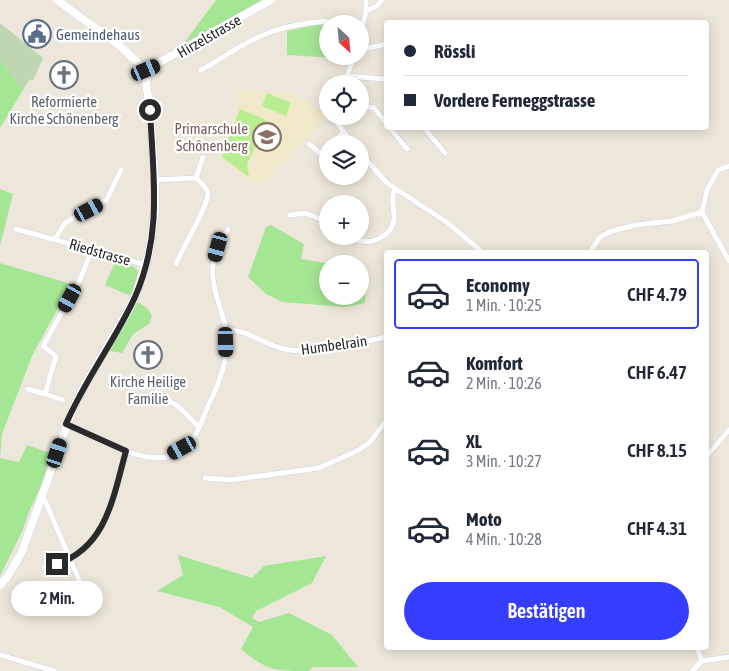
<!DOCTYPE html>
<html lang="de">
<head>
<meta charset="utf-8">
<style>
	body { margin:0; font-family:"Asap Condensed",sans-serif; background:#f6f6f7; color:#1f2937; height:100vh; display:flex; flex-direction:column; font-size:19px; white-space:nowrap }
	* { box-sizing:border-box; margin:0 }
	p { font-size:16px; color:#747a83 }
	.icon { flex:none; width:28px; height:28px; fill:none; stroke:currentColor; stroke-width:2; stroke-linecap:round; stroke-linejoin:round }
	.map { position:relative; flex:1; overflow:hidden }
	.side { position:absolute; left:384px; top:250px; width:325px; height:400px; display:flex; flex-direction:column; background:#fff; border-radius:5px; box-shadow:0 2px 12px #0003 }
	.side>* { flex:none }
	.banner { position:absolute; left:384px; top:20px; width:325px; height:110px; border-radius:5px; box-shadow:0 2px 12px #0003; display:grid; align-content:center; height:110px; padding:0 20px; background:#fff }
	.needle { width:32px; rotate:154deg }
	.controls { position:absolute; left:319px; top:15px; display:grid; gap:10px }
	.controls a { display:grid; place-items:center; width:50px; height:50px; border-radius:50%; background:#fff; box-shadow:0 2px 12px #0003; font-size:25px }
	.end { position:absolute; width:22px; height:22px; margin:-11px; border:6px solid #2a2a2a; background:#fff; box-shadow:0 0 0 2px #fff }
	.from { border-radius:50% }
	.bubble { position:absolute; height:35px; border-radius:18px; background:#fff; box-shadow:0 2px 12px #0003; font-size:16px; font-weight:600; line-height:35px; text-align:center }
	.car { position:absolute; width:15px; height:30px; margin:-15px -8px; border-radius:6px; box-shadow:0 0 4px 1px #0007; background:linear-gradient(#222 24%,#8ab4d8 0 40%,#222 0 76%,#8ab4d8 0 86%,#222 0) }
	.banner b { display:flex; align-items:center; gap:18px; height:48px; font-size:19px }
	.banner b+b { border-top:1px solid #e0e1e3 }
	.banner i { width:12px; height:12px; background:#1f2937 }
	ul { padding:9px 0 0; list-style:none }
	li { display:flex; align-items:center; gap:15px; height:70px; margin:0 10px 8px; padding:0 10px; border:2px solid transparent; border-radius:5px }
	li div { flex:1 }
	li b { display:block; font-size:19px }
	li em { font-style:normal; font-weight:600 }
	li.selected { border-color:#353eff }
	li>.icon { width:45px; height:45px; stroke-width:1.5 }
	.primary-button { display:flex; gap:10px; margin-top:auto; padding:10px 20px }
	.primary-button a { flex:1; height:58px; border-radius:30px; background:#353eff; color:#fff; font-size:20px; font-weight:600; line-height:58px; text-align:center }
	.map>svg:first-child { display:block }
</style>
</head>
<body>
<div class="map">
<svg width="729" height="671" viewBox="0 0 729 671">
	<rect width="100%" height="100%" fill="#ede7db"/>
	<!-- education -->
	<path fill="#efe8c9" d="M238 90 287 92 305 100 326 115 280 168 276 166 273 175 263 186 247 179 220 159 238 105Z"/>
	<!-- green -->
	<path fill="#a4e694" d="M216 0H271L176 54Z
		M321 24 327 39 328 56H335L336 58 287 55V31Z
		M0 59 23 90 0 128Z
		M0 189 13 194 0 246Z
		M271 225 304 244 301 259 331 264H328V296H360V284L365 283V303L345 307 282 302 266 294 248 277 266 227Z
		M116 260 133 266 138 271V277L131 296 105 285Z
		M0 263 71 284 32 356 2 434 0 458 19 462 27 445 50 453 44 479 29 512 22 532 0 576Z
		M136 303H140L148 309 152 316 149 324 133 334 122 353 110 351Z
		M178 555 252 578 264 566 326 556 312 583 256 611 252 618 259 622 289 613 332 635 358 667H313L309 671C273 671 268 671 241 649L253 627 219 607 157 591 183 575Z"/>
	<!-- cemetery -->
	<path fill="#bed7b1" d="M0 23 43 58 33 81 30 79 23 90 0 59Z"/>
	<!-- pitch -->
	<path fill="#b8ee8f" d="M267 93 291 103 286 116 262 106Z
		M240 109 266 120 247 165 249 177 222 157Z"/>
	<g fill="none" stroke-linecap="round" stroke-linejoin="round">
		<defs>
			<path id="street" d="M366 11 377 6 382 0
				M360 37 366 11V0
				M360 50 386 44
				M201 70C221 59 240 45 261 36 292 22 331 19 364 23
				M347 76 385 79 386 81
				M344 84 354 56
				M360 105 374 108 386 123
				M332 116 353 144
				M390 128 407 149
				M424 128 445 153
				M309 144 321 154
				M332 144 343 132
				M328 148 321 154 328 160
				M360 153 387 183 448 223 482 252
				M196 178 203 157
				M155 180 196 178C201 183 207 187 208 194 208 206 182 249 176 264
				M702 212 707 190 718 170 729 166
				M290 215 305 213 328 222
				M16 229 146 265
				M351 236C354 238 358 241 362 241 375 244 393 233 394 220 395 209 390 198 395 189
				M55 239 65 223 107 199 121 170
				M590 252 600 237 612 231 636 225 672 221 702 212 729 261
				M226 329C249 331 260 342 280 348 314 357 353 344 386 337
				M28 389 45 394 56 356 43 346 79 282 92 250
				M157 392 180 408 199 427
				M45 394 63 400
				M66 424C92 436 138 463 166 457 177 454 189 443 196 434 201 426 204 415 208 406 220 382 229 358 226 330 225 321 221 312 219 304 208 271 211 259 228 229
				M706 457 729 430
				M205 478 231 480 319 468 357 451 369 443 386 421
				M41 496 46 503 92 610
				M44 568C53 566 63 563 70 559 109 538 115 490 126 451
				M697 648 702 661
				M0 655 54 671
				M692 671 702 661 729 657"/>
			<path id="secondary" d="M57 0 120 46 146 70
				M146 70 271 0
				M0 585 8 576 22 552 74 406 83 388 129 309 136 294 149 253 155 212V180L150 109 146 83V70"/>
		</defs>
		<!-- street casing -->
		<use href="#street" stroke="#d0d1e3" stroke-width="6"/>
		<!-- secondary casing -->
		<use href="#secondary" stroke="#d0d1e3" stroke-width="9"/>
		<!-- street -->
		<use href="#street" stroke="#fff" stroke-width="5"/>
		<!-- secondary -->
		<use href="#secondary" stroke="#fff" stroke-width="8"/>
	</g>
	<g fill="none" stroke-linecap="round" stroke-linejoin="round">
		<!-- route -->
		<path stroke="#2a2a2a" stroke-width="6" d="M57 564C107 547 113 497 126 451L66 424C85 379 115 341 135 297 163 233 153 176 150 110"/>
	</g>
	<!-- icons -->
	<defs>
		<symbol id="civic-ring" viewBox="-11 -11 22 22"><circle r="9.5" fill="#fff" stroke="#5c6f8a" stroke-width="1.5"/><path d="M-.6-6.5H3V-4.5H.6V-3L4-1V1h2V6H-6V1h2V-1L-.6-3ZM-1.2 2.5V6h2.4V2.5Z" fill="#5c6f8a"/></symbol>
		<symbol id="church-ring" viewBox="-11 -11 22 22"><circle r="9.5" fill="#fff" stroke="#6b7280" stroke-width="1.5"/><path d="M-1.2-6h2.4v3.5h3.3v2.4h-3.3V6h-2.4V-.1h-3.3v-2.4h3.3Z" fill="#6b7280"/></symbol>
		<symbol id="school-ring" viewBox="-11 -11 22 22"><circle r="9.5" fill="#fff" stroke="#8d6e63" stroke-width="1.5"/><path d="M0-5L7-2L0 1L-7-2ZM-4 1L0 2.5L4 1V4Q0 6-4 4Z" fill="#8d6e63"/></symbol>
	</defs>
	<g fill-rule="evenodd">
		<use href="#civic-ring" x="21" y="18" width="32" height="32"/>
		<use href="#church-ring" x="48" y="59" width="32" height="32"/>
		<use href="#school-ring" x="251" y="121" width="32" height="32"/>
		<use href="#church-ring" x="132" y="339" width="32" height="32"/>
	</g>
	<g text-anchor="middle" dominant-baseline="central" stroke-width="4.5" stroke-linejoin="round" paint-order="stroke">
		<!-- service labels -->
		<g font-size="15" fill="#4e5e75" stroke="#fff" text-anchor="start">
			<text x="56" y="34">Gemeindehaus</text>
		</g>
		<!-- street labels -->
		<g font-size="15" fill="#2a2a2a" stroke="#fff">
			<text transform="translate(209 36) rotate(-30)">Hirzelstrasse</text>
			<text transform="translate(100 252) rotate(16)">Riedstrasse</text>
			<text transform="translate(334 345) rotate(-8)">Humbelrain</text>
		</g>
		<!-- worship labels -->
		<g font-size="15" fill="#5b616d" stroke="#fff">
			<text x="64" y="101">Reformierte<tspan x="64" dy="17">Kirche Schönenberg</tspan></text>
			<text x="148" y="381">Kirche Heilige<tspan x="148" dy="17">Familie</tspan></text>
		</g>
		<!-- education labels -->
		<g font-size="15" fill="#785e54" stroke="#fff" text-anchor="end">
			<text x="248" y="128">Primarschule<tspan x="248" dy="17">Schönenberg</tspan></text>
		</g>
	</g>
</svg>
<div class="controls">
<a><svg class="needle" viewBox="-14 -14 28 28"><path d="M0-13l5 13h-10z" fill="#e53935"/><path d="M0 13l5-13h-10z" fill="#747a83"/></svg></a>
<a><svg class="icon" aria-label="locate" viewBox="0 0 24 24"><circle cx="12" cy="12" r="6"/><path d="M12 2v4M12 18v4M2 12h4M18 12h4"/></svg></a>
<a><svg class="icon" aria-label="layers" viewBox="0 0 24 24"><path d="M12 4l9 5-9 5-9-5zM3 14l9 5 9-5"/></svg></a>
<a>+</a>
<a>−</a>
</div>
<i class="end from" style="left:150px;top:110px"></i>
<i class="end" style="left:57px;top:564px"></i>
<div class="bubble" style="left:11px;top:581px;width:92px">2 Min.</div>
<i class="car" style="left:146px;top:70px;rotate:67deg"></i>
<i class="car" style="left:89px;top:210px;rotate:62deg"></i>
<i class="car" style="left:218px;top:247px;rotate:195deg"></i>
<i class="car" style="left:70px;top:298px;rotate:209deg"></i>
<i class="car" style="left:226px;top:342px;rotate:179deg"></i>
<i class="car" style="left:182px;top:448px;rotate:241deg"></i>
<i class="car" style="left:57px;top:453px;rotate:18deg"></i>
<div class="banner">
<b><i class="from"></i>Rössli</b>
<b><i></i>Vordere Ferneggstrasse</b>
</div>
<section class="side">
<ul>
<li class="selected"><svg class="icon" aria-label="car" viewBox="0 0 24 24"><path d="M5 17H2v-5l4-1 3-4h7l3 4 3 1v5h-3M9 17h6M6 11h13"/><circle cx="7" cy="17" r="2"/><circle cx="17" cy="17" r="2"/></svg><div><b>Economy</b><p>1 Min. · 10:25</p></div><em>CHF 4.79</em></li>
<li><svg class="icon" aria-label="car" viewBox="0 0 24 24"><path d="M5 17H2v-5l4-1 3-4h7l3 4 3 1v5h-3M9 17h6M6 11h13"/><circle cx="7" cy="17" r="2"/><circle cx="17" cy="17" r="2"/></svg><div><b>Komfort</b><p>2 Min. · 10:26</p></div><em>CHF 6.47</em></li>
<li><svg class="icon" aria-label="car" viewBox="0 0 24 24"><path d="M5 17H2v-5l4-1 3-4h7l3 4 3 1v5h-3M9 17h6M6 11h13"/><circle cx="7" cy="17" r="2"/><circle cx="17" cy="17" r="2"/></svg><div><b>XL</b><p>3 Min. · 10:27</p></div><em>CHF 8.15</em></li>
<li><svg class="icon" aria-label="car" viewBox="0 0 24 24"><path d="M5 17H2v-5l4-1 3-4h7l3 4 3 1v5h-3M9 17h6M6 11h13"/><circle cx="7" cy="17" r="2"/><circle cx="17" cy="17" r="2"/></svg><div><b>Moto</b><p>4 Min. · 10:28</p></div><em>CHF 4.31</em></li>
</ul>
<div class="primary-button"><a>Bestätigen</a></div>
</section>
</div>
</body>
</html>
